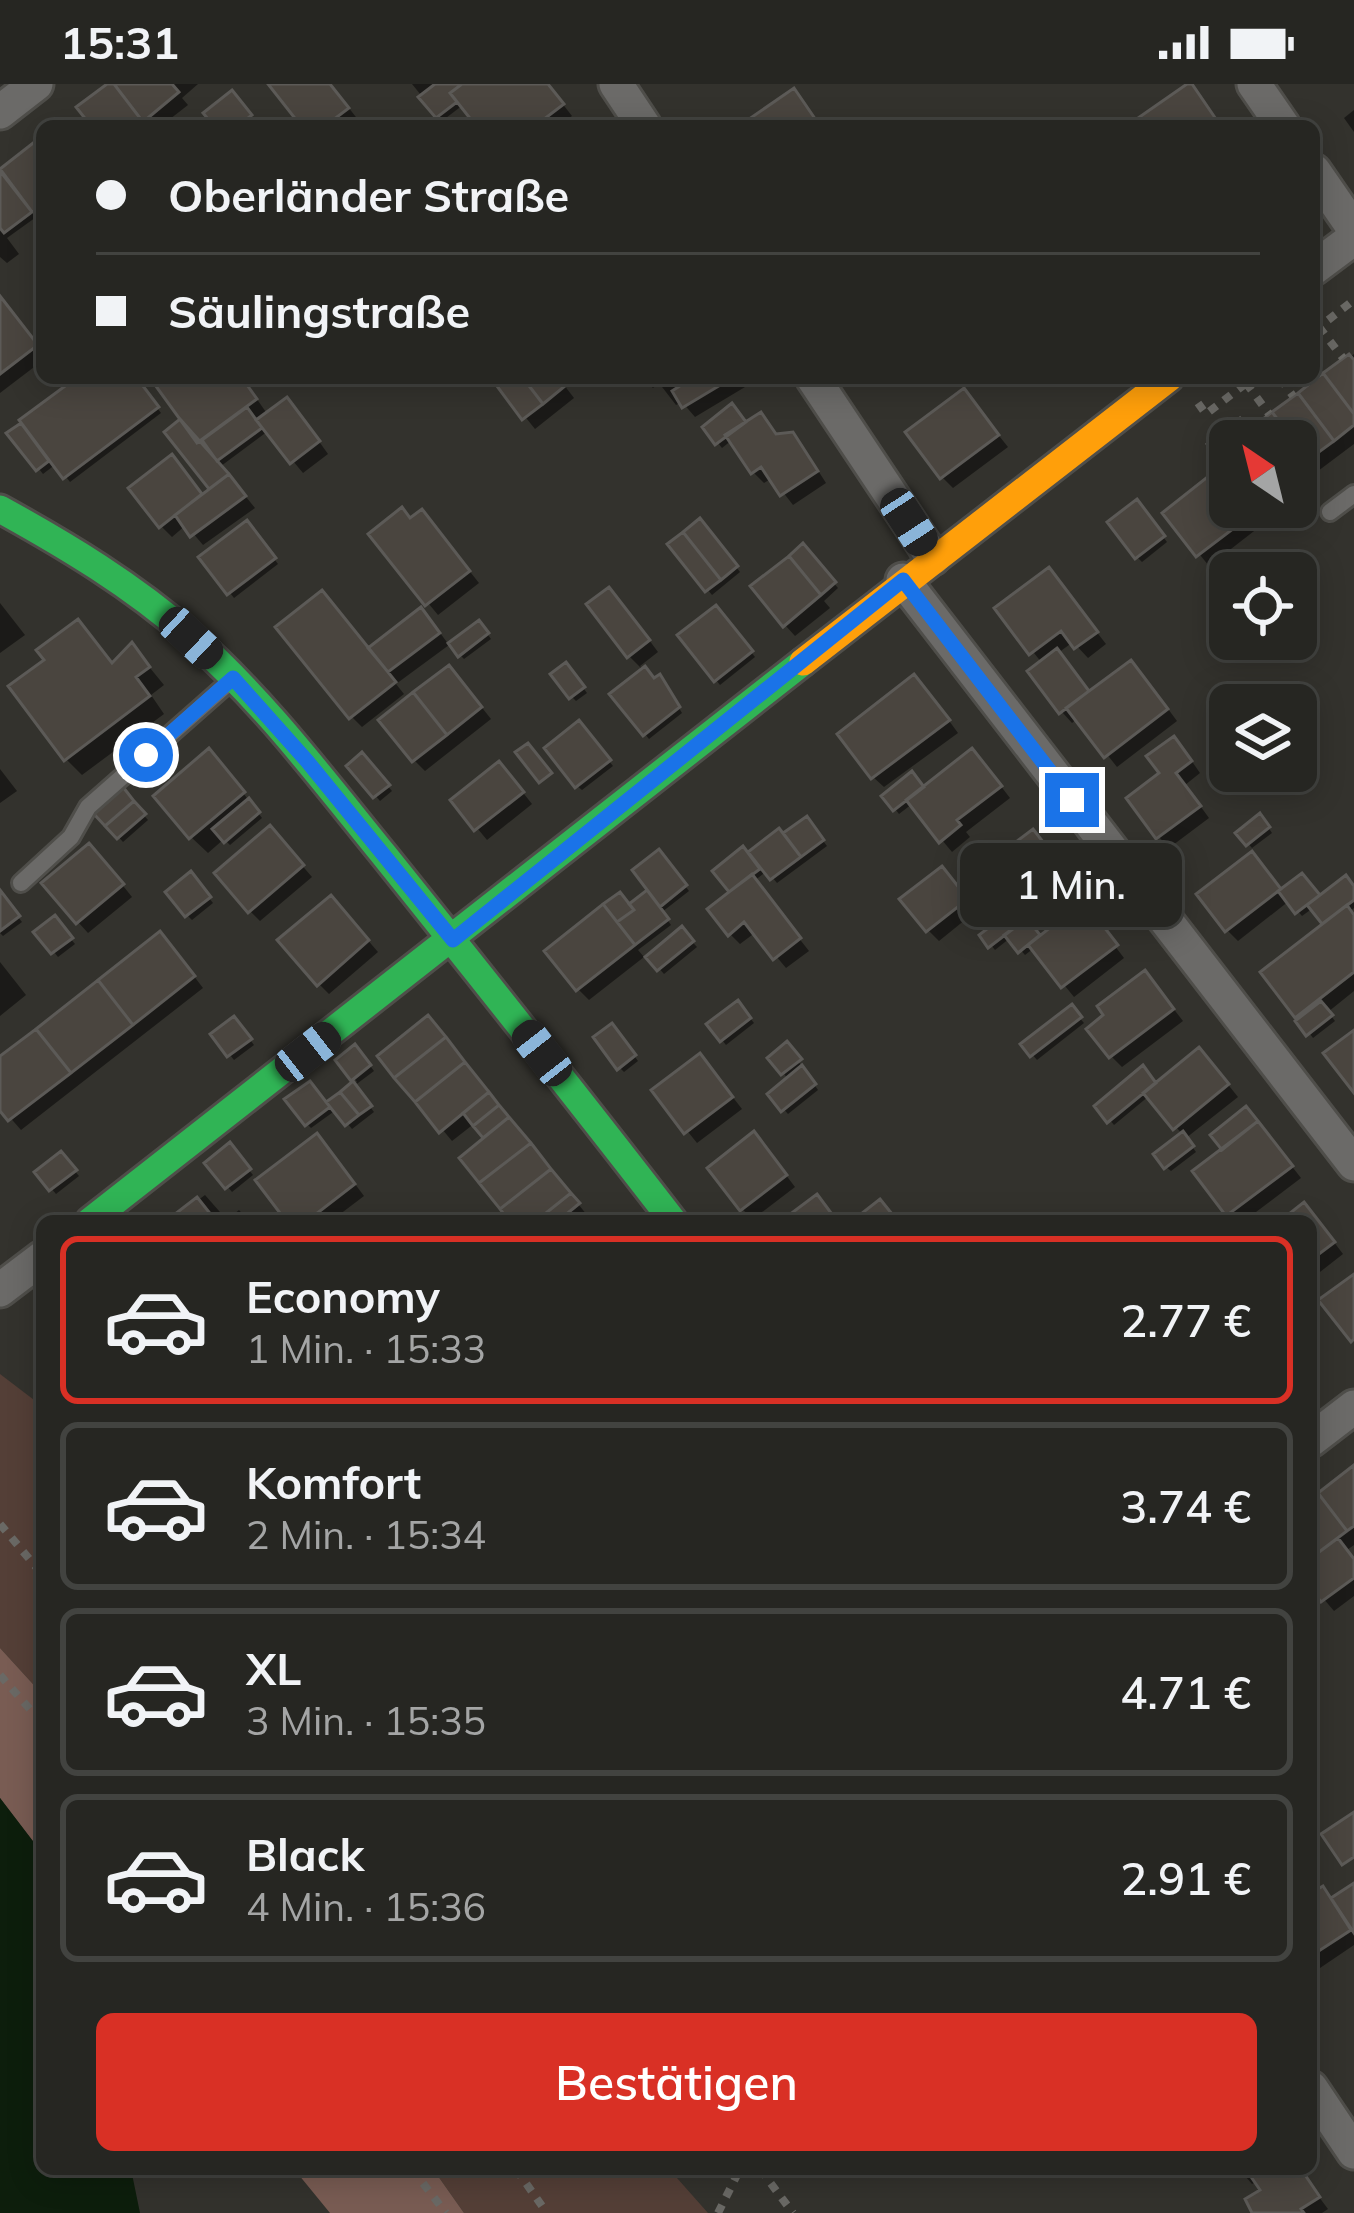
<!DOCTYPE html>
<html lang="de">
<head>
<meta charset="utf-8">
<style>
	body { margin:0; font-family:Mulish,sans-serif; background:#32322f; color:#f1f3f6; height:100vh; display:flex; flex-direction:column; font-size:45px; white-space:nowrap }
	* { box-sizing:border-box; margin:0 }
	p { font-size:39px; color:#a4a5a5 }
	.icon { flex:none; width:66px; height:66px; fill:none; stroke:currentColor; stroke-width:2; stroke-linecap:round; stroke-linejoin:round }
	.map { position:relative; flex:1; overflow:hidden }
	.drawer { position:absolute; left:36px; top:1131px; width:1281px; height:960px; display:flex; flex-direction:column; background:#262622; border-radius:18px; box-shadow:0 6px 30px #0003,0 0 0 3px #424340 }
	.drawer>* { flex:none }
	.guide { position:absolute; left:36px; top:36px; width:1284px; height:264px; border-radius:18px; box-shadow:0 6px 30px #0003,0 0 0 3px #424340; display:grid; align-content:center; height:264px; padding:0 60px; background:#262622 }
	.needle { width:78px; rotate:325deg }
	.buttons { position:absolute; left:1209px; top:336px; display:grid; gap:24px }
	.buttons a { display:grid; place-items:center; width:108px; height:108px; border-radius:18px; background:#262622; box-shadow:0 6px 30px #0003,0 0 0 3px #424340; font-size:60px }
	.end { position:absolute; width:54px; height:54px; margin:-27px; border:15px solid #1a73e8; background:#fff; box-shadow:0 0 0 6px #fff }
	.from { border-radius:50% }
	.bubble { position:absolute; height:84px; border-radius:18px; background:#262622; box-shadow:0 6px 30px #0003,0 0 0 3px #424340; font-size:39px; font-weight:600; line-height:84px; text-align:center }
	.car { position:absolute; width:36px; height:72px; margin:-36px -18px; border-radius:15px; box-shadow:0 0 9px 3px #0007; background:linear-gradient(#222 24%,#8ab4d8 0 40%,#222 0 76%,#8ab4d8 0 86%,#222 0) }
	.guide b { display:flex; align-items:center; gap:42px; height:114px; font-size:45px }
	.guide b+b { border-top:3px solid #424340 }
	.guide i { width:30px; height:30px; background:#f1f3f6 }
	ul { padding:21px 0 0; list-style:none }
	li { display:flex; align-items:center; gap:36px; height:168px; margin:0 24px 18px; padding:0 36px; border:6px solid #424340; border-radius:18px }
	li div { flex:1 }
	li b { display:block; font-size:45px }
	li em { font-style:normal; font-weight:600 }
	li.on { border-color:#d93025 }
	li>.icon { width:108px; height:108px; stroke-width:1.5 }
	.cta { display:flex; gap:24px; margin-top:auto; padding:24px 60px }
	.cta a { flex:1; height:138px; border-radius:18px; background:#d93025; color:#fff; font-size:48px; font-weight:600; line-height:138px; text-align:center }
	.status { display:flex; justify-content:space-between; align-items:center; height:84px; padding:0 60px; background:#262622; direction:ltr }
	.status svg { height:33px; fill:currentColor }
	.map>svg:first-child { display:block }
</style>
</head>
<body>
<div class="status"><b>15:31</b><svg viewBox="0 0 49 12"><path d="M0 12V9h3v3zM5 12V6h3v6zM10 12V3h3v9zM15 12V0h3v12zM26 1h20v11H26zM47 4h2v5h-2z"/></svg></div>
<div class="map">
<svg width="1354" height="2129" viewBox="0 0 1354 2129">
	<rect width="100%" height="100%" fill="#33322d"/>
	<!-- green -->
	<path fill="#543f37" d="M0 1290 42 1322V1610L0 1564Z
		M433 2085H669L708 2129H464Z"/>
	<!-- forest -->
	<path fill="#795c53" d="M0 1564 42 1610V1769L0 1714Z
		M294 2085H433L464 2129H330Z"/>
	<!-- water -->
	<path fill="#0d1e0c" d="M0 1714 42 1769V2085H131L140 2129H0Z"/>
	<!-- shadow -->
	<path fill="#0007" d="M112 0H198L182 14 188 21 161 42H95Z
		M272 0H330L363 42H305Z
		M412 0H547L572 32 559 42H479L463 21 442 37Z
		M1354 26V48L1344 34Z
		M42 56V134L39 131 7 154 19 170 7 179 0 173V89Z
		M0 216 42 268V277L0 309Z
		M1354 270V360L1298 402 1296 357H1230V385L1211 361 1249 349Z
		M83 294H135L161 329 70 398 56 380 43 390 11 350Z
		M153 294H202L207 300 216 294H242L268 331 298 328 328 370 303 389 268 347 221 382 255 424 203 461 186 441 172 453 161 442 182 385 204 413 214 406 168 348 184 336Z
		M494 294H573L564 301 574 314 535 345Z
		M642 294H739L745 303 695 333 682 318 676 321 659 299 653 304Z
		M964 308 1008 363 953 404 942 393Z
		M761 332 778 353 792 351 803 363 826 399 793 421 772 394 764 399 753 388 732 356 722 364 706 344 746 341Z
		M1230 408V423H1242L1258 444 1209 482 1166 429Z
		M1141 424 1167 458 1142 478 1137 473Z
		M412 437 432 440 479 499 438 531 372 451Z
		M705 442 740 488 712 511 671 461Z
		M251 444 278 480 234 514 202 473Z
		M803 463 838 504 824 517 830 524 795 552 785 541Z
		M1049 487 1106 560 1088 574 1073 558 1058 569 1091 610 1142 590 1177 637 1117 683 1078 634 1072 639 1062 628 1031 587 1042 579 998 524Z
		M620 517 658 568 640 582 654 598 664 599 682 629 649 655 645 650 644 587 629 572Z
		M0 519 25 551 0 569Z
		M720 529 755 573 720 601 716 596Z
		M78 538 114 581 132 562 164 601 151 611 164 630 82 691 66 675 48 577Z
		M432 538 449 561 396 600 404 610 362 643 352 633 369 566Z
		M483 544 491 555 464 575 460 571Z
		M570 586 587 609 576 617 572 613Z
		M460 596 491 635 425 687 414 676Z
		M925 604 958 649 884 703 873 693Z
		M583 645 613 682 582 706 577 702Z
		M1184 666 1200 689 1185 701 1209 734 1169 764 1159 753 1163 690Z
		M362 672 392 707 380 717 350 682Z
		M983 679 1010 714 966 748 970 753 952 768 912 720 899 730 885 712 924 706Z
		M0 685 17 707 0 719Z
		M225 685 262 734 230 761 224 755 208 769 191 753Z
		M509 691 532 720 487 756 454 716Z
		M122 707 148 736 123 758 97 729Z
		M807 736 827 762 777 799 767 787 754 797 809 867 786 884 756 848 740 860 730 850 733 808 748 771 779 748 783 752Z
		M1264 737 1272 749 1252 764 1239 749Z
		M280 756 312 793 260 837 250 827Z
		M1044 759 1073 798 1024 835 1041 854 1089 828 1124 874 1074 913 1034 864 1025 871 1010 854 995 866 983 851 1010 831 1015 848 1024 840 982 788Z
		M1252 771 1283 808 1301 793 1320 815 1354 805V824L1349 828 1354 833V907L1328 928 1335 937 1313 954 1265 889 1327 841 1313 824 1302 832 1289 817 1238 857 1227 846Z
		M100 773 132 813 88 849 78 838Z
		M663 774 689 807 662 828 671 841 638 866 644 873 589 916 578 905 630 824 651 806Z
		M195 796 213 819 192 836 187 831Z
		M952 796 976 827 939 857 928 846Z
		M0 810 22 838 3 852 0 849Z
		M341 825 378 868 329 910 319 900Z
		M54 835 75 860 58 873 38 848Z
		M682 847 697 863 664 890 649 873Z
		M171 862 203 904 21 1046 0 1022V976Z
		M0 878 26 911 0 932Z
		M1155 901 1183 937 1122 983 1111 972Z
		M1071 924 1084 939 1037 976 1024 961Z
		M743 925 754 939 726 961 722 956Z
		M238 940 254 961 234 976 214 951Z
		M616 947 638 977 624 988 620 984Z
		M787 961 818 1006 788 1030 771 1011 789 996 771 974Z
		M360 968 374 987 354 1002 374 1028 352 1045 336 1026 311 1044 307 1040 357 998 339 976Z
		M382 973 497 1021 592 1137H512L487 1055 475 1039 452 1057Z
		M1210 978 1238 1013 1186 1054 1196 1068 1171 1087 1166 1083 1183 1051 1149 1012 1114 1041 1098 1022Z
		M710 984 742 1025 697 1059 655 1007Z
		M1268 1052 1301 1094 1244 1137H1235L1196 1088 1225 1066Z
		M229 1062 253 1091 232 1108 208 1080Z
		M764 1062 795 1103 753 1135 742 1125Z
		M328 1064 364 1112 331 1137H290Z
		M61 1071 79 1092 56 1110 38 1089Z
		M205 1111 227 1136 239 1126 249 1137H170Z
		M1315 1133 1343 1170 1311 1195V1137H1285Z
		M1354 1385V1461L1347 1466 1354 1476V1512L1334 1527 1311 1500V1418Z
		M1354 1803V1861L1320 1884 1311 1876V1813L1322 1805 1333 1816Z
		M1239 2085H1282L1286 2091 1298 2085 1328 2125 1322 2129H1257L1264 2107 1258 2097 1252 2100Z"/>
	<!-- building -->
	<path fill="#4a453f" stroke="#5c5a57" stroke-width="3" d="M107 0H114L143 38 138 42H91L76 23Z
		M114 0H172L179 8 143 38Z
		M268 0H330L349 24 325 42H301Z
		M435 0H462L450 9 457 18 436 34 418 13Z
		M462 0H548L564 20 535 42H476L450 9Z
		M1187 0H1192L1220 41 1144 42 1138 34Z
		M794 4 820 42H739Z
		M232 6 252 31 238 42H214L203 29Z
		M42 52V123L32 128 0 85Z
		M0 87 32 128 4 149 0 144Z
		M0 212 38 261 0 290Z
		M1349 270 1354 276V330L1323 289Z
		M1323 289 1354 330V341L1334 357 1298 309Z
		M76 294H137L159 323 63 395 19 336Z
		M150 294H203L206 298 211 294H242L257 315 197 359Z
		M491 294H523L543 320 522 336Z
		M523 294H559L565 302 543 320Z
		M684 294H732L682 324 672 307 686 298Z
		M964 304 999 351 940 395 905 348Z
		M1298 309 1334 357 1308 376 1272 328Z
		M287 313 320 357 290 380 256 336Z
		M732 319 746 338 715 361 702 343Z
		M247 323 262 344 217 377 202 356Z
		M761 328 776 350 793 348 818 387 780 412 761 383 751 390 725 351Z
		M1272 328 1294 357H1257L1249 346Z
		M1240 334 1257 357H1230V382L1226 385 1207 360Z
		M180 335 229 390 209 405 164 348Z
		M21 339 49 377 36 387 6 349Z
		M172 370 202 410 159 444 128 404Z
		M1215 387 1230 406V423H1243L1250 432 1196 473 1162 429Z
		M229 390 246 412 190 453 175 431Z
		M1137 415 1165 452 1135 475 1107 438Z
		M402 423 410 434 422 425 470 487 425 522 368 450Z
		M700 434 738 482 721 496 683 448Z
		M247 436 276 474 227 511 198 473Z
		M683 448 721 496 705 508 667 460Z
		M803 459 836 498 821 511 789 472Z
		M789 472 821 511 783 543 750 502Z
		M1049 483 1098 548 1074 565 1061 547 1029 571 994 524Z
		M609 503 650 556 627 574 586 520Z
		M322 506 396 598 349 635 275 543Z
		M716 521 753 567 714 598 677 551Z
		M421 523 440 549 388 588 368 564Z
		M78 535 112 579 132 558 150 583 136 593 150 612 64 677 8 602 44 576 36 566Z
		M479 536 489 549 458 573 448 559Z
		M1057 564 1089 607 1059 630 1027 587Z
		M1131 576 1168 625 1104 674 1066 624Z
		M566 578 585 603 569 615 550 590Z
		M449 581 482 623 447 651 413 608Z
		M645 582 654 594 660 590 680 623 643 652 609 610Z
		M914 590 950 636 871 695 837 650Z
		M413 608 447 651 412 678 378 636Z
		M579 636 611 676 575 704 544 664Z
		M1174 652 1192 677 1176 689 1201 722 1156 755 1126 714 1159 689 1146 672Z
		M528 659 552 689 539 699 515 668Z
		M209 664 245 708 189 755 153 712Z
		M972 664 1002 702 957 736 961 741 939 759 906 716Z
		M362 668 390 701 373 714 346 682Z
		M499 677 524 708 474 747 450 716Z
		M912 687 924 703 893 727 881 712Z
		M123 703 134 717 105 742 93 729Z
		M249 714 260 728 224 759 212 745Z
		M134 717 146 730 117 755 105 742Z
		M1260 729 1270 743 1246 762 1235 749Z
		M807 732 824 756 801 773 783 749Z
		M270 741 304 781 248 829 214 789Z
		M779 744 801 773 770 796 748 768Z
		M1033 745 1064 785 1008 829 978 787Z
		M89 759 124 800 76 840 41 799Z
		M743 762 760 785 729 808 712 787Z
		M659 765 687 801 660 823 632 786Z
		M1252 767 1281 805 1225 848 1196 810Z
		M942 782 968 815 926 848 899 815Z
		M191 787 211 813 185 833 165 808Z
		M1302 789 1320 811 1295 830 1278 807Z
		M752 790 801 854 773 876 744 838 728 852 707 825Z
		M1346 791 1354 802V816L1322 840 1307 821Z
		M0 806 20 832 0 847Z
		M647 806 669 835 635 861 617 838 634 826 629 820Z
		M620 808 634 826 617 838 603 820Z
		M331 811 369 856 317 902 277 856Z
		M1084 817 1118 861 1061 904 1028 861Z
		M603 820 635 861 576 907 544 867Z
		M1347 821 1354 831V888L1295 934 1260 888Z
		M1008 829 1013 845 988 864 979 851Z
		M55 831 73 854 51 870 33 848Z
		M1027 834 1040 851 1018 869 1004 851Z
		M682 842 694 857 657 887 645 873Z
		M160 847 195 892 133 941 98 896Z
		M1145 886 1174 925 1109 974 1086 945 1103 931 1097 922Z
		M98 896 133 941 71 989 36 945Z
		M738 916 751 934 720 958 706 940Z
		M1321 917 1333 931 1306 952 1295 937Z
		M1072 920 1082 933 1030 973 1020 960Z
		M428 931 446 953 394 994 377 972Z
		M234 932 252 955 227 973 210 950Z
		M612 939 636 971 617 986 593 953Z
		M36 945 71 989 8 1037 0 1027V972Z
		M1354 946V1009L1323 969Z
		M446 953 465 978 415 1018 394 994Z
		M787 957 802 975 781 991 767 974Z
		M355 960 371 981 351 997 335 976Z
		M1199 963 1229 1000 1173 1046 1143 1009Z
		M700 969 733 1013 684 1050 651 1006Z
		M465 978 489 1008 439 1049 415 1018Z
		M802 981 816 1000 781 1028 767 1010Z
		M1143 981 1156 999 1107 1039 1094 1022Z
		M310 997 330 1023 305 1042 284 1015Z
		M353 997 372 1022 359 1031 340 1008Z
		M340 1008 359 1031 345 1042 326 1018Z
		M489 1008 499 1021 473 1042 463 1029Z
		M499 1021 509 1033 483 1054 473 1042Z
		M1246 1022 1258 1037 1222 1066 1210 1051Z
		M509 1033 531 1059 479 1099 459 1074Z
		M1258 1037 1293 1082 1226 1132 1192 1087Z
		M754 1047 787 1091 740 1127 707 1084Z
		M1183 1047 1194 1062 1164 1085 1153 1070Z
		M317 1049 355 1100 307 1137H286L255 1096Z
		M230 1058 251 1085 225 1105 204 1079Z
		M531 1059 551 1085 500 1125 479 1099Z
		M61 1067 77 1086 49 1107 34 1088Z
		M551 1085 571 1109 536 1137H509L500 1125Z
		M571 1109 580 1119 558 1137H552L546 1129Z
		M817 1110 837 1137H781Z
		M197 1113 216 1137H166Z
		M880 1115 896 1135 893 1137H852Z
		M1304 1118 1335 1158 1311 1176V1137H1280Z
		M1354 1190V1255L1351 1258 1318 1216Z
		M1354 1381V1442L1347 1447 1318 1409Z
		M1318 1409 1347 1447 1311 1474V1414Z
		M1338 1454 1354 1475V1494L1321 1518 1311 1505V1474Z
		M1354 1728V1773L1342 1781 1321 1750Z
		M1354 1799V1849L1331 1814Z
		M1323 1802 1351 1846 1311 1872V1809Z
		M1250 2085H1281L1284 2089 1301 2085 1320 2113 1301 2125 1304 2129H1252L1245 2115 1260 2106 1247 2087Z"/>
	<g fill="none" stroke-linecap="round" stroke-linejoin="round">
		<defs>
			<path id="lane" d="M1330 428 1354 410
				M21 799 71 753 88 723 233 595"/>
			<path id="street" d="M616 0 644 42
				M1254 0 1283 42
				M0 28 36 0
				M1314 87 1354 145
				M1314 184 1354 154
				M813 294 933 474
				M903 496 1354 1080
				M0 1206 42 1174
				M1311 1356 1354 1323
				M1311 2004 1354 2068"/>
			<path id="fast" d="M0 425C67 462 132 501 190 552 263 616 322 695 384 771 481 892 578 1014 673 1137
				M90 1137 803 578"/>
			<path id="slow" d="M803 578 1169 294"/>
		</defs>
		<!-- lane casing -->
		<use href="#lane" stroke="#4f4e4a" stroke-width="22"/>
		<!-- street casing -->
		<use href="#street" stroke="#4f4e4a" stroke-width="39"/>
		<!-- fast casing -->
		<use href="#fast" stroke="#4f4e4a" stroke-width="33"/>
		<!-- slow casing -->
		<use href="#slow" stroke="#4f4e4a" stroke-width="33"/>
		<!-- path -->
		<path stroke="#6a6965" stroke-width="8" stroke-dasharray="9 9" stroke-linecap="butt" d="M1319 243 1343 274
			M1314 247 1354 216
			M1314 288 1318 294
			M1280 294 1293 312
			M1246 299 1269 330
			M1198 319 1206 330 1253 294
			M0 1440 42 1490
			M0 1591 42 1639
			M412 2085 446 2129
			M516 2085 547 2129
			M760 2085 793 2129
			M718 2129 740 2085"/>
		<!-- lane -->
		<use href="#lane" stroke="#6b6a68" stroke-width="16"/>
		<!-- street -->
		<use href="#street" stroke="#6b6a68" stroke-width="33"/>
		<!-- fast -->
		<use href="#fast" stroke="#30b455" stroke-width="27"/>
		<!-- slow -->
		<use href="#slow" stroke="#ff9f0a" stroke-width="27"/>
	</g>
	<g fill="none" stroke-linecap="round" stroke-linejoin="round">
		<!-- route -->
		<path stroke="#1a73e8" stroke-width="15" d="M146 671 233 594 307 677 453 856 903 496 1072 716"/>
	</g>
</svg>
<div class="buttons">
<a><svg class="needle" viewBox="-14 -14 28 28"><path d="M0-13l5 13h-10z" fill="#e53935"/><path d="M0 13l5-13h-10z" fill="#a4a5a5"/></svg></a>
<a><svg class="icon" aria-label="locate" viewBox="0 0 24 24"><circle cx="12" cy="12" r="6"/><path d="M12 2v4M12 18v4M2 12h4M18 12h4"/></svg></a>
<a><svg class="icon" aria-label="layers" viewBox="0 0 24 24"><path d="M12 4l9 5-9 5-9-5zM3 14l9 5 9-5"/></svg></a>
</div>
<i class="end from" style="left:146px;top:671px"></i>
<i class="end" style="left:1072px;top:716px"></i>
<div class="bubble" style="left:960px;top:759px;width:222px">1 Min.</div>
<i class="car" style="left:909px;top:438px;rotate:147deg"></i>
<i class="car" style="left:191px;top:554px;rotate:133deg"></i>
<i class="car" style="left:308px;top:968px;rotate:52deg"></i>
<i class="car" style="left:542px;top:969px;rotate:322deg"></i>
<div class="guide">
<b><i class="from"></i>Oberländer Straße</b>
<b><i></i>Säulingstraße</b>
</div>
<section class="drawer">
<ul>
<li class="on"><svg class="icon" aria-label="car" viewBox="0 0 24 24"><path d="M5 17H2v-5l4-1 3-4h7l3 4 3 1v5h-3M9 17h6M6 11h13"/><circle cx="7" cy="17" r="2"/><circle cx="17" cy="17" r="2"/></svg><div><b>Economy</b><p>1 Min. · 15:33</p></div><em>2.77 €</em></li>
<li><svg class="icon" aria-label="car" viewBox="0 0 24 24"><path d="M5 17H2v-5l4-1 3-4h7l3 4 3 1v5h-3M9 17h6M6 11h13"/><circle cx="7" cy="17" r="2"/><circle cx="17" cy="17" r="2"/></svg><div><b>Komfort</b><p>2 Min. · 15:34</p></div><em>3.74 €</em></li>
<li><svg class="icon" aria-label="car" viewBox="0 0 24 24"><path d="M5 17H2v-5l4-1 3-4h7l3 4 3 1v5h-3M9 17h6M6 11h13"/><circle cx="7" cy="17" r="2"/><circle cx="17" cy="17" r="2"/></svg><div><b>XL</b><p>3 Min. · 15:35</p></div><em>4.71 €</em></li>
<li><svg class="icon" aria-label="car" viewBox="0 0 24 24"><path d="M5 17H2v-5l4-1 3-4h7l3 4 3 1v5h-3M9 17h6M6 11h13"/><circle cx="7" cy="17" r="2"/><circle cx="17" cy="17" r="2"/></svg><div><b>Black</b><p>4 Min. · 15:36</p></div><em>2.91 €</em></li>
</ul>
<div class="cta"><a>Bestätigen</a></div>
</section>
</div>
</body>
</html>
